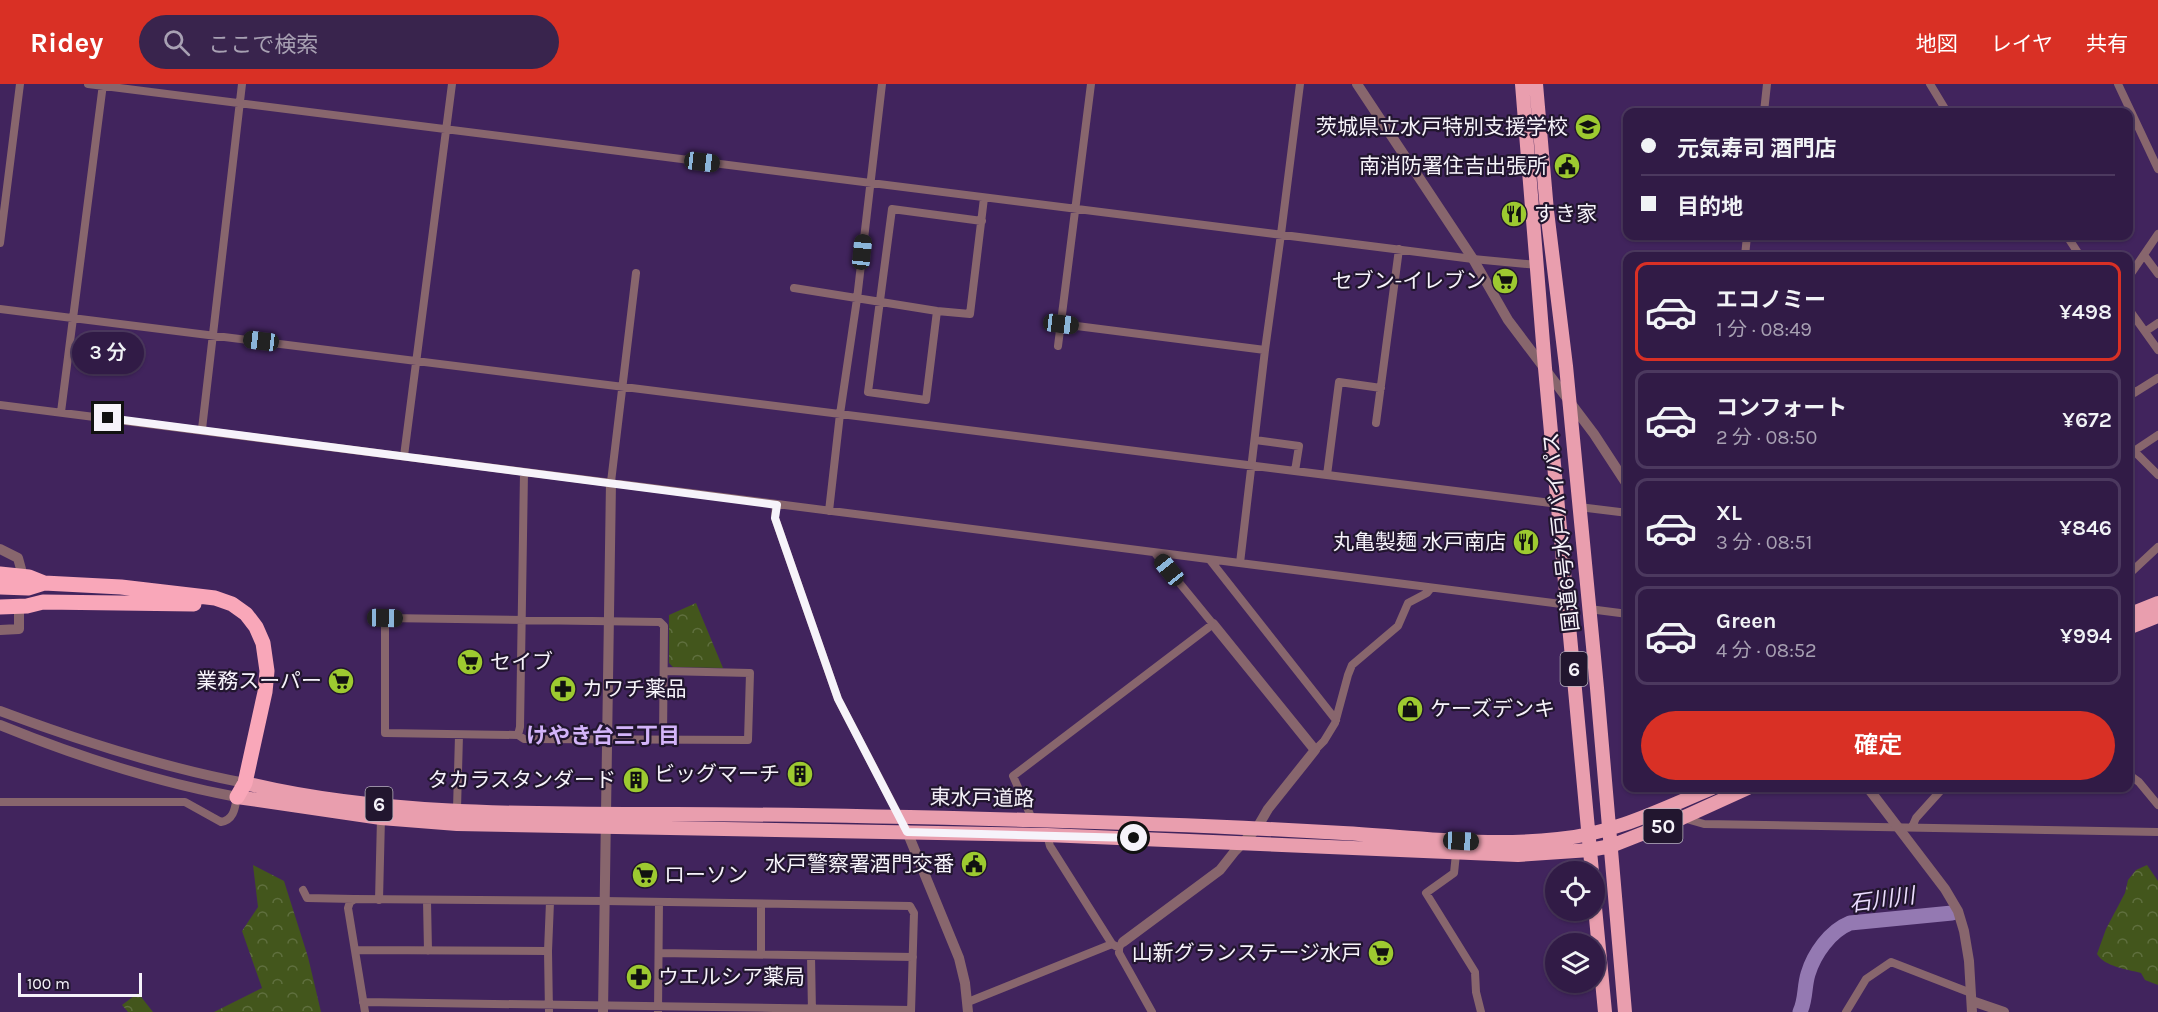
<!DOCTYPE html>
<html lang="ja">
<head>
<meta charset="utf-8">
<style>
	body { margin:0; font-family:Karla,"Noto Sans JP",sans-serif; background:#39244d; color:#f1f3f6; height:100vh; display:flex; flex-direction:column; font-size:22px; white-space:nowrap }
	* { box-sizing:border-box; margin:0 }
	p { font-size:20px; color:#a8a1b3 }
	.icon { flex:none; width:33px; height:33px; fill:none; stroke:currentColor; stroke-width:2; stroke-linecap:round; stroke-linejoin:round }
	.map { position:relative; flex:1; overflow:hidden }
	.details { position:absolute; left:1623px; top:168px; width:510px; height:540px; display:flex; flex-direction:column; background:#311b46; border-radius:12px; box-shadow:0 2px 4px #0004,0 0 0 2px #4c395f }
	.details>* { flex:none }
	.banner { position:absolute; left:1623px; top:24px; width:510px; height:132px; border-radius:12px; box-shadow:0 2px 4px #0004,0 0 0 2px #4c395f; display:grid; align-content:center; height:132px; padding:0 18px; background:#311b46 }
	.fabs { position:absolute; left:1545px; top:777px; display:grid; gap:12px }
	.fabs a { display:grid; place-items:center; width:60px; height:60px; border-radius:50%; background:#311b46; box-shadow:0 2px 4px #0004,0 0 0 2px #4c395f; font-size:30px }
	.scale { position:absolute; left:18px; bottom:15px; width:124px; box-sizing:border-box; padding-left:6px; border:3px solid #f6f3fa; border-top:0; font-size:16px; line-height:21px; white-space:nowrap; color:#f6f3fa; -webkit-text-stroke:4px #22162f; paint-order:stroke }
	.end { position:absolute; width:27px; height:27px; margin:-14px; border:8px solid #f6f3fa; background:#111; box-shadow:0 0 0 3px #111 }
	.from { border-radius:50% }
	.bubble { position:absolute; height:42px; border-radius:21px; background:#311b46; box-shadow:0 2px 4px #0004,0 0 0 2px #4c395f; font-size:20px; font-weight:600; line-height:42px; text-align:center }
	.car { position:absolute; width:18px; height:36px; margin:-18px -9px; border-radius:8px; box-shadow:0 0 4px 2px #0007; background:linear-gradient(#222 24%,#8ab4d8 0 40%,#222 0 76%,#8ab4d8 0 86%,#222 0) }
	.banner b { display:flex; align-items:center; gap:21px; height:57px; font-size:22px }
	.banner b+b { border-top:2px solid #4c395f }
	.banner i { width:15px; height:15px; background:#f1f3f6 }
	ul { padding:10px 0 0; list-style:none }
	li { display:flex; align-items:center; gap:18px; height:99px; margin:0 12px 9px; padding:0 6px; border:3px solid #4c395f; border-radius:12px }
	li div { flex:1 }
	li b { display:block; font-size:22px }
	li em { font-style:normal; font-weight:600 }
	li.current { border-color:#d93025 }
	li>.icon { width:54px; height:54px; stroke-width:1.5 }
	.primary-button { display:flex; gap:12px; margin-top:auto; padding:12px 18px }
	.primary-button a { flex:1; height:69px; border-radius:36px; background:#d93025; color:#fff; font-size:24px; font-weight:600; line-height:69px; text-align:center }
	header { display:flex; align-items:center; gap:36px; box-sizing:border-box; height:84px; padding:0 30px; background:#d93025; color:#fff }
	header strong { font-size:28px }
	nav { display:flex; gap:33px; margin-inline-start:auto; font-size:21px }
	.search { width:420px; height:54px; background:#39244d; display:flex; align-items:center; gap:15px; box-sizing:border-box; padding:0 21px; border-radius:33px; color:#a8a1b3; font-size:22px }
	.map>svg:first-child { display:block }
</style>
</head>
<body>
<header>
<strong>Ridey</strong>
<div class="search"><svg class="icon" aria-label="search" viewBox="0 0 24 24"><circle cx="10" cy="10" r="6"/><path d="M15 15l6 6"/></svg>ここで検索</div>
<nav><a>地図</a><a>レイヤ</a><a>共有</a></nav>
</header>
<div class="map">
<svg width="2158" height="928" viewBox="0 0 2158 928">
	<defs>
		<pattern id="forest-crowns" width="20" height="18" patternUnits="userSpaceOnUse" patternTransform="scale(1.5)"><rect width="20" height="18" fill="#43561c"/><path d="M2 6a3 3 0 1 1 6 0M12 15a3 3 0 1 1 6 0" fill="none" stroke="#5f6f3e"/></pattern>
	</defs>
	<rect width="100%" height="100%" fill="#41245d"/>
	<!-- forest -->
	<path fill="url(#forest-crowns)" d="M696 519 723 584 673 583 669 579V531Z
		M253 781 284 797 308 873 321 928H214L262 904 242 847 258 823Z
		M2147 781 2158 797V901L2145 896 2141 889C2127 885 2105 883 2097 870L2106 845 2125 809 2128 796 2136 786Z
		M138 909 153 928H128L122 921Z"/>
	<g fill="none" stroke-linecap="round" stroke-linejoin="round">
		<!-- river -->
		<path stroke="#9479b2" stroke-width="15" d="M1800 928C1806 915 1804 903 1808 890 1814 870 1830 847 1850 839L1952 829"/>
		<!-- minor -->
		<path stroke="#88666d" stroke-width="8" d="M88 0 1473 175 1538 181
			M1930 0 1947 28
			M2118 0 2158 85
			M1764 28 1767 0
			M2067 152 2080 172
			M0 159 20 0
			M2144 171 2158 190
			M1745 172 1747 152
			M2128 194 2158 150
			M794 204 937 227 970 230 984 114
			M2128 224 2158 266
			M0 225 1559 420
			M937 227 926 316 868 308 892 125 982 137
			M1061 240 1265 266
			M2146 247 2158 239
			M1058 262 1091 0
			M2128 300 2134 309 2158 294
			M0 321 1569 521
			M61 328 103 0
			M1376 339 1399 165
			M202 345 242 0
			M1255 356 1299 362 1295 387
			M2128 361 2158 391
			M2134 367 2158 351
			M404 372 452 0
			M524 388 520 643 518 651 385 649V534L660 538 664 542 663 656
			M1327 391 1339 298 1381 304
			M611 398 636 189
			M776 421 775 434 838 615 900 734
			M1579 423 1628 429
			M829 427 840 330 857 215 882 0
			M1210 476 1336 636
			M1240 479 1265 266 1281 150 1300 0
			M2128 491 2158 463
			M1589 525 1628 530
			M518 651 524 655 748 656 750 589 664 587
			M1315 666 1324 657 1335 639 1348 591 1352 581 1398 542 1408 519 1427 509 1431 504
			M2128 690 2139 698 2158 721
			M0 718H185L221 738C234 736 235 724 237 713
			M457 725 459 651
			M1683 734 1704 740 2158 748
			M1033 737 1013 692 1213 540 1155 469
			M1912 743 1916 734 1943 704
			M1047 751 1050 762 1112 860 1119 864
			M1456 770 1454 789 1426 809 1475 888 1476 908 1481 928
			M303 806 307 814 354 815
			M379 816 381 734
			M427 817 428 867
			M1121 860 1119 864V869L1152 928
			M356 866 548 867
			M660 869 913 873
			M761 870V821
			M811 872 812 928
			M363 918 911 926
			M968 918 1112 860
			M365 928 348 824 350 818 355 815 605 817 910 822 914 829 911 928
			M549 928 548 867 550 818
			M658 928 659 818
			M1846 928 1866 895 1891 878 1971 909"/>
		<!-- tertiary -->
		<path stroke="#88666d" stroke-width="10" d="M1357 0 1473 175 1508 236 1594 350 1628 402
			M0 465 18 474 21 485
			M0 546 19 545V527
			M0 627C80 657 161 683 245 699
			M0 641C76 672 156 698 237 713
			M1868 704 1945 805 1958 827 1964 847 1969 877 1972 928
			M906 745 959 874 965 899 968 928
			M1123 858 1220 786 1235 767 1257 744 1268 725 1315 666 1213 540
			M1972 917 2004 928
			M603 928 611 398"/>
		<!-- trunk -->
		<path stroke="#e99eae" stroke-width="14" d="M1522 0 1545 284 1592 788
			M1536 0 1547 127 1566 282 1597 604 1625 928
			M2128 531 2158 519
			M2128 544 2158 532
			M245 699C379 732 535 730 674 730 793 730 912 733 1031 736 1135 739 1239 743 1343 749 1414 753 1486 763 1558 755 1613 750 1662 725 1712 704
			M237 713 381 734 457 740 1047 751 1518 771 1590 766 1611 762 1682 734 1748 704
			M1594 813 1605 928"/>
		<!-- motorway -->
		<path stroke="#f9a7b9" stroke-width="15" d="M0 490 29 493 44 499 121 503 215 514 232 520 246 530 256 543 263 559 267 587 265 608 250 676 245 699 237 713
			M0 503 28 504 44 499
			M0 523 27 522 43 518 194 520"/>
	</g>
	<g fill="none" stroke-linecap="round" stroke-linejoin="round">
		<!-- route -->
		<path stroke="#f6f3fa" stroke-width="8" d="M108 334 777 421 775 434 838 615 907 748 1134 754"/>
	</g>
	<!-- icons -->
	<defs>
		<symbol id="school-disc" viewBox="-11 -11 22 22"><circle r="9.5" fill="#9dca30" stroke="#22162f"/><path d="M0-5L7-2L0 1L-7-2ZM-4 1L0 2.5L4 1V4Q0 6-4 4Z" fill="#111"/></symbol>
		<symbol id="civic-disc" viewBox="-11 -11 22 22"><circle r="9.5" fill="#9dca30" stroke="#22162f"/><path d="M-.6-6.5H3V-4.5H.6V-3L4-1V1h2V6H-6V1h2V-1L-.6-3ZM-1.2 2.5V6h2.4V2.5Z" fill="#111"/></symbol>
		<symbol id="restaurant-disc" viewBox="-11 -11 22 22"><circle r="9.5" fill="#9dca30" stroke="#22162f"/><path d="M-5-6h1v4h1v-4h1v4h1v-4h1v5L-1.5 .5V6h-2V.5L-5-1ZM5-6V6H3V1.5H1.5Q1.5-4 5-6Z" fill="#111"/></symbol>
		<symbol id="supermarket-disc" viewBox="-11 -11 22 22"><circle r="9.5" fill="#9dca30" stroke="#22162f"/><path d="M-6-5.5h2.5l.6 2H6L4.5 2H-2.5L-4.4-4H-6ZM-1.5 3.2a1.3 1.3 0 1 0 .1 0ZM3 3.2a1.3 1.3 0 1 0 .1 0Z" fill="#111"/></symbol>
		<symbol id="pharmacy-disc" viewBox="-11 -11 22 22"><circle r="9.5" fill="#9dca30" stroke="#22162f"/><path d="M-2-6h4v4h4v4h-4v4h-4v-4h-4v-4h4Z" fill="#111"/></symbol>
		<symbol id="shop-disc" viewBox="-11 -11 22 22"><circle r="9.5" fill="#9dca30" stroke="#22162f"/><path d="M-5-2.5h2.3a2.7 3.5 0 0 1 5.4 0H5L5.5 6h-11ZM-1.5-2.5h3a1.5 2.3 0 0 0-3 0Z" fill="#111"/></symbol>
		<symbol id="building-disc" viewBox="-11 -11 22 22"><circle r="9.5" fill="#9dca30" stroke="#22162f"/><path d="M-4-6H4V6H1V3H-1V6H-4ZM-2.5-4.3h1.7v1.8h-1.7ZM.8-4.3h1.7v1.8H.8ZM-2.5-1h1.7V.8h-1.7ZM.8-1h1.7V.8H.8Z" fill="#111"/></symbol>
	</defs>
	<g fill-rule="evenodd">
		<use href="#school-disc" x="1573" y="28" width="30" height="30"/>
		<use href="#civic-disc" x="1552" y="67" width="30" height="30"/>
		<use href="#restaurant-disc" x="1499" y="115" width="30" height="30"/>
		<use href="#supermarket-disc" x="1490" y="182" width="30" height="30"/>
		<use href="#restaurant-disc" x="1511" y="443" width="30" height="30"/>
		<use href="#supermarket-disc" x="455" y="563" width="30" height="30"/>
		<use href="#supermarket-disc" x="326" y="582" width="30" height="30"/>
		<use href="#pharmacy-disc" x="548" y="590" width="30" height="30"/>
		<use href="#shop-disc" x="1395" y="610" width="30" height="30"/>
		<use href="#building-disc" x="785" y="675" width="30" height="30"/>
		<use href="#building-disc" x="621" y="681" width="30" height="30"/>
		<use href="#civic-disc" x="959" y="765" width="30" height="30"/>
		<use href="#supermarket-disc" x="630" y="776" width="30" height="30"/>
		<use href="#supermarket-disc" x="1366" y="854" width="30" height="30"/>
		<use href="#pharmacy-disc" x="624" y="878" width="30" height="30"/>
	</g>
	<g text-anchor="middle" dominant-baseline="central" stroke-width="4.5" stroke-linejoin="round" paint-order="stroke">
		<!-- shield labels -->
		<g fill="#22162f" stroke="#b6b1bd" stroke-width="1.5">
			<rect x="1560.5" y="568" width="27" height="34" rx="4.5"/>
			<rect x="365.5" y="703" width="27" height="34" rx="4.5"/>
			<rect x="1643.5" y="725" width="39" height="34" rx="4.5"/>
		</g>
		<g font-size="20" font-weight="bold" fill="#f6f3fa">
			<text x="1574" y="585">6</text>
			<text x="379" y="720">6</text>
			<text x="1663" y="742">50</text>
		</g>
		<!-- poi labels -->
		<g font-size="21" fill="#f6f3fa" stroke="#22162f" text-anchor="end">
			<text x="1568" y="43">茨城県立水戸特別支援学校</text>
			<text x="1548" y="82">南消防署住吉出張所</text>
			<text x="1534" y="130" text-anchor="start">すき家</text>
			<text x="1486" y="197">セブン-イレブン</text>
			<text x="1506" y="458">丸亀製麺 水戸南店</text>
			<text x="490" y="578" text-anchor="start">セイブ</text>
			<text x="322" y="597">業務スーパー</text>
			<text x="582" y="605" text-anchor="start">カワチ薬品</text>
			<text x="1430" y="625" text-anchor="start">ケーズデンキ</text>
			<text x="780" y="690">ビッグマーチ</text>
			<text x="616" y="696">タカラスタンダード</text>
			<text x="954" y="780">水戸警察署酒門交番</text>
			<text x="664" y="791" text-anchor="start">ローソン</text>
			<text x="1362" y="869">山新グランステージ水戸</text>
			<text x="658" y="893" text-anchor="start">ウエルシア薬局</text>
		</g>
		<!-- street labels -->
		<g font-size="21" fill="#f6f3fa" stroke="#22162f">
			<text transform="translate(1561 448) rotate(-96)">国道6号水戸バイパス</text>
			<text transform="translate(982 714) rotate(1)">東水戸道路</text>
		</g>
		<!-- neighbourhood labels -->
		<g font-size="22" font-weight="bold" fill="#d3b4f9" stroke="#22162f">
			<text x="603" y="652">けやき台三丁目</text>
		</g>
		<!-- water labels -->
		<g font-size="22" font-style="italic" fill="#ebddfe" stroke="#22162f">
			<text transform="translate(1882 816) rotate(-8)">石川川</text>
		</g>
	</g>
</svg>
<div class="fabs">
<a><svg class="icon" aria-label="locate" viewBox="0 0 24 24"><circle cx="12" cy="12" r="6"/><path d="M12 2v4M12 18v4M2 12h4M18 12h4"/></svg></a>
<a><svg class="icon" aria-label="layers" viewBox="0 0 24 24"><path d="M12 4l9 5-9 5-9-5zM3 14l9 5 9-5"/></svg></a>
</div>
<div class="scale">100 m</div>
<i class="end from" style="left:1134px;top:754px"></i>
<i class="end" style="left:108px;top:334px"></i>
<div class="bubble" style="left:72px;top:248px;width:72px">3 分</div>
<i class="car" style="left:702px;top:78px;rotate:97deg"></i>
<i class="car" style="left:862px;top:168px;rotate:6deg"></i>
<i class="car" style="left:1061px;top:240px;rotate:97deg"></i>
<i class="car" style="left:261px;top:257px;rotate:277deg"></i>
<i class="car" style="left:1169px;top:486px;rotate:321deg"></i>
<i class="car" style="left:385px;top:534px;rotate:91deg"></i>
<i class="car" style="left:1461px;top:757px;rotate:93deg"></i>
<div class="banner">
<b><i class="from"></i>元気寿司 酒門店</b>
<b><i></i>目的地</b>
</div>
<section class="details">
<ul>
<li class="current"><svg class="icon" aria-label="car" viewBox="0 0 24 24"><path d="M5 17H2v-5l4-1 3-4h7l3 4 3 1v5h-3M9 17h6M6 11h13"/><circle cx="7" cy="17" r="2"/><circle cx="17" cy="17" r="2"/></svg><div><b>エコノミー</b><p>1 分 · 08:49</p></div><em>¥498</em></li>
<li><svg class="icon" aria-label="car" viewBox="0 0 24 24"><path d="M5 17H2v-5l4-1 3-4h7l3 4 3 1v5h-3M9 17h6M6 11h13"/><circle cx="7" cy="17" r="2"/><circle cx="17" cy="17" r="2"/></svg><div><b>コンフォート</b><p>2 分 · 08:50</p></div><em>¥672</em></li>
<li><svg class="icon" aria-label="car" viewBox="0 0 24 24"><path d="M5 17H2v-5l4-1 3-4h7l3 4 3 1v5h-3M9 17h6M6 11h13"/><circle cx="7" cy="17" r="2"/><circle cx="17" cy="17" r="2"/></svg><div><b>XL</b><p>3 分 · 08:51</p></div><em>¥846</em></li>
<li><svg class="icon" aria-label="car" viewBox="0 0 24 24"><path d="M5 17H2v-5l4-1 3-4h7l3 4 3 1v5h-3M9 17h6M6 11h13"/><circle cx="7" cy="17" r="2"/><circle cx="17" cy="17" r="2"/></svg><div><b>Green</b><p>4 分 · 08:52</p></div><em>¥994</em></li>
</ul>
<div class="primary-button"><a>確定</a></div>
</section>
</div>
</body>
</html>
